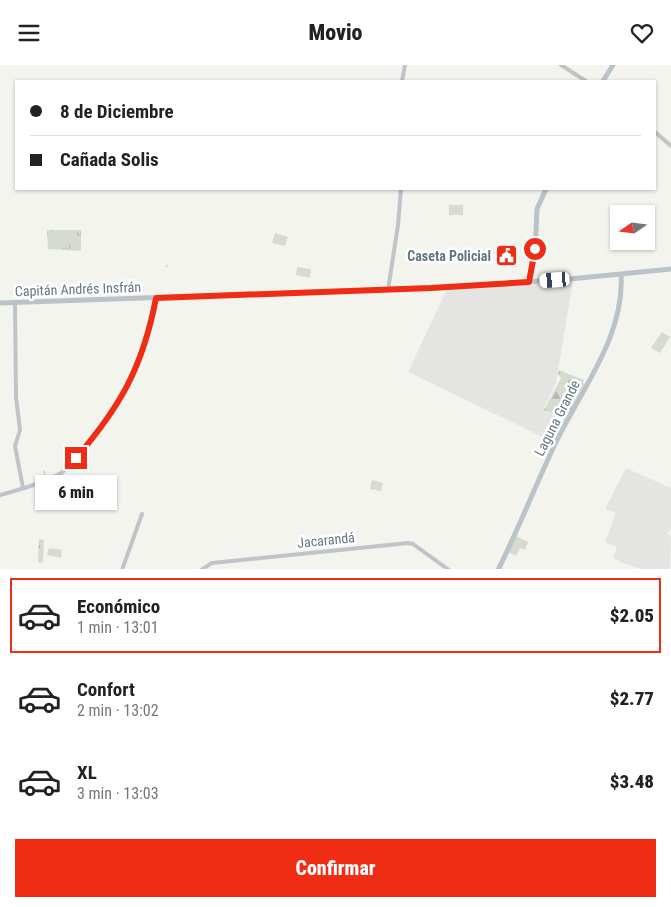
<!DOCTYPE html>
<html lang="es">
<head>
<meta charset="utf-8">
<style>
	body { margin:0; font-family:"Roboto Condensed",sans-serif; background:#f6f6f6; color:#222; height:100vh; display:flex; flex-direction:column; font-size:19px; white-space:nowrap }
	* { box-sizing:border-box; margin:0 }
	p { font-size:16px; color:#767676 }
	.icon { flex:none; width:28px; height:28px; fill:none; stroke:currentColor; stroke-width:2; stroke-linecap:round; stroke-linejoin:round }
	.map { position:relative; height:504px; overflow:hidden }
	.details { display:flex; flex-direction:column; background:#fff; flex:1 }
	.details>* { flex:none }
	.top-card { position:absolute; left:15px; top:15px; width:641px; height:110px; border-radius:0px; box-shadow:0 1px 4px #0004; display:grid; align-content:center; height:110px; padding:0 15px; background:#fff }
	.needle { width:32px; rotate:256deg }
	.fabs { position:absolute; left:610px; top:140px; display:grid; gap:10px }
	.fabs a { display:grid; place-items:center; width:45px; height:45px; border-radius:0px; background:#fff; box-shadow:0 1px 4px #0004; font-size:25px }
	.end { position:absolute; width:22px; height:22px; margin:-11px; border:6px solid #ef2d14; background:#fff; box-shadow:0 0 0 2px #fff }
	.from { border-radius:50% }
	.bubble { position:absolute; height:35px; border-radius:0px; background:#fff; box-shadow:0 1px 4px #0004; font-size:16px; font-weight:800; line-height:35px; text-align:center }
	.car { position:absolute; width:15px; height:30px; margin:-15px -8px; border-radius:6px; box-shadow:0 0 4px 1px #0007; background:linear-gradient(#fff 24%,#345 0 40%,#fff 0 76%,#345 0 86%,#fff 0) }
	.top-card b { display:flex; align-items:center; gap:18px; height:48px; font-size:19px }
	.top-card b+b { border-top:1px solid #e0e0e0 }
	.top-card i { width:12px; height:12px; background:#222 }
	ul { padding:9px 0 0; list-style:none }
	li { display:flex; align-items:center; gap:15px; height:75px; margin:0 10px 8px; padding:0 5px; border:2px solid transparent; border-radius:0px }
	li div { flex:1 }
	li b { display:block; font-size:19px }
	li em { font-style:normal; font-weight:800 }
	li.current { border-color:#ef2d14 }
	li>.icon { width:45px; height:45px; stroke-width:1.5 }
	.cta { display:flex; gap:10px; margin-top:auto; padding:10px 15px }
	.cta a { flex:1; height:58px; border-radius:0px; background:#ef2d14; color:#fff; font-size:20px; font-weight:800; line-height:58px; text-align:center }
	header { display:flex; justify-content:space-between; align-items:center; height:65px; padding:0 15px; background:#fff; font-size:22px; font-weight:800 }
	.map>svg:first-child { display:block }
</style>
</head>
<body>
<header><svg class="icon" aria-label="menu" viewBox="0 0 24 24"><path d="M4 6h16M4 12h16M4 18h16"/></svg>Movio<svg class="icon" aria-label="heart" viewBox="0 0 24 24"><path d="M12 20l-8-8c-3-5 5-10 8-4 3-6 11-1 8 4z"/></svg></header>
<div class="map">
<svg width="671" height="505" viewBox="0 0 671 505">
	<defs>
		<pattern id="forest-firs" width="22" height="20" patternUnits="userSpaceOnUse" patternTransform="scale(1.25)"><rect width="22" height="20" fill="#d6dbd0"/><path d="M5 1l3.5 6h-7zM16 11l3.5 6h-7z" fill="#b1b6ae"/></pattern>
		<pattern id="park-tufts" width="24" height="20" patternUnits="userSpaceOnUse" patternTransform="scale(1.25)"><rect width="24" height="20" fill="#d6dbd0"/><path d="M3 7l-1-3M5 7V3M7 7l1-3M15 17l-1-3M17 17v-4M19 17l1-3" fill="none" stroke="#b1b6ae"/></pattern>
	</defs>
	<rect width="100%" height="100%" fill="#f4f4ef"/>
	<!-- built -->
	<path fill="#e4e5e3" d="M573 216 556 318 543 345 566 357 555 378 408 307 447 224Z
		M626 403 671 423V464L667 469 671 471 670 504H640L618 496V495L613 493 617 482 605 477 616 448 605 444Z"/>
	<!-- forest -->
	<path fill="url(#forest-firs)" d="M559 305 584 315 583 318 585 319 579 332 577 331 579 333 566 356 544 345 561 313 558 310Z"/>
	<!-- park -->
	<path fill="url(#park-tufts)" d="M47 165H81V186L48 184Z
		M39 474 44 475 43 498 38 497Z"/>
	<!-- pitch -->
	<path fill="#d6dbd0" d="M449 140H463V150H449Z
		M48 167H69V183H48Z
		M275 168 288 172 285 181 272 178Z
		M297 202 311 204 310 213 296 210Z
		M662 267 670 272 660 288 651 283Z
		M372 415 383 418 381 426 370 424Z
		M516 471 528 477 525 485 520 483 516 491 508 487Z
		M49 483 62 485 61 493 47 490Z"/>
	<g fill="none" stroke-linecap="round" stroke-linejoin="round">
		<!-- stream -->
		<path stroke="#b6c6c9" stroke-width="1" d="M166 202 167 200
			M153 256 156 245
			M44 406 46 413"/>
		<!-- minor -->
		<path stroke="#bec4c7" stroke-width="4" d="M561 0 586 16
			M402 16 405 0
			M655 67 671 81
			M388 225 398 160 401 124
			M15 238 16 332 20 365 15 381 23 423
			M0 430C19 425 44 418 61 408 70 402 77 391 84 383 124 338 145 291 156 233
			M122 505 142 449
			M201 505 212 498 408 478 413 479 449 505"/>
		<!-- major -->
		<path stroke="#bac4c8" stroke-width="5" d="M603 16 613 0
			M529 217 535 189 537 144 546 124
			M0 238 431 223 570 214 671 204
			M498 505C519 463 536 419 556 377 582 323 625 271 621 209"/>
	</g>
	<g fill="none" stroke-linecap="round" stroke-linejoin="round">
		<!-- route -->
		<path stroke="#ef2d14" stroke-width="6" d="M76 393C121 341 143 301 156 233L431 223 529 217 535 184"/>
	</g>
	<!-- icons -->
	<defs>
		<symbol id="civic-square" viewBox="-11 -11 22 22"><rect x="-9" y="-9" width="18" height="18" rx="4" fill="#ef2d14" stroke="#fff"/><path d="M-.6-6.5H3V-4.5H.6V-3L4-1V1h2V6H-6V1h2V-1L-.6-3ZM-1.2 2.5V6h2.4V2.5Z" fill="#fff"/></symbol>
	</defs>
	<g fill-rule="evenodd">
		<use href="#civic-square" x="494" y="178" width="25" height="25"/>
	</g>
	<g text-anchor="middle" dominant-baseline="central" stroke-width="5" stroke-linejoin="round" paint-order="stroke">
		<!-- poi labels -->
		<g font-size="14" font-weight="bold" fill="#617883" stroke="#fff" text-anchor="end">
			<text x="491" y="191">Caseta Policial</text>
		</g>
		<!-- street labels -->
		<g font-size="14" fill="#617883" stroke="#fff">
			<text transform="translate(78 224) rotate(-2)">Capitán Andrés Insfrán</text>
			<text transform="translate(557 353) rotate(-63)">Laguna Grande</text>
			<text transform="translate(326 475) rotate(-6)">Jacarandá</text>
		</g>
	</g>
</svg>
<div class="fabs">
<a><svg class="needle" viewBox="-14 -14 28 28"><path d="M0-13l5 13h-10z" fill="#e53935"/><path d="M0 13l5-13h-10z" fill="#767676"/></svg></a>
</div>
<i class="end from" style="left:535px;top:184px"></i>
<i class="end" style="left:76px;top:393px"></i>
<div class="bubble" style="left:35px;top:410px;width:82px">6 min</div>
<i class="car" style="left:555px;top:215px;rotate:266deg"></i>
<div class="top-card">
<b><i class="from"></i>8 de Diciembre</b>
<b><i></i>Cañada Solis</b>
</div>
</div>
<section class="details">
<ul>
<li class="current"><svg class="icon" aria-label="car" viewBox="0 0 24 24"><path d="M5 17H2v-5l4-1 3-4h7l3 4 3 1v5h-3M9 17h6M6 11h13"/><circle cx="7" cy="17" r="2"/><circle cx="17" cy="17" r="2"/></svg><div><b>Económico</b><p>1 min · 13:01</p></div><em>$2.05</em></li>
<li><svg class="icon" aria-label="car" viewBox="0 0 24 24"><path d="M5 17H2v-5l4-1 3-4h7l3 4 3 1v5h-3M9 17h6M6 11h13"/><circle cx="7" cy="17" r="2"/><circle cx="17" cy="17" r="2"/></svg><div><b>Confort</b><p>2 min · 13:02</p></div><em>$2.77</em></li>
<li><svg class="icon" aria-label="car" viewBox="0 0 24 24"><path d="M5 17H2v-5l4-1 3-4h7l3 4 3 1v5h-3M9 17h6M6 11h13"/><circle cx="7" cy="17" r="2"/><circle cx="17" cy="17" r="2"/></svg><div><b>XL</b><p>3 min · 13:03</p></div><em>$3.48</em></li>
</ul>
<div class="cta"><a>Confirmar</a></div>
</section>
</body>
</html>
